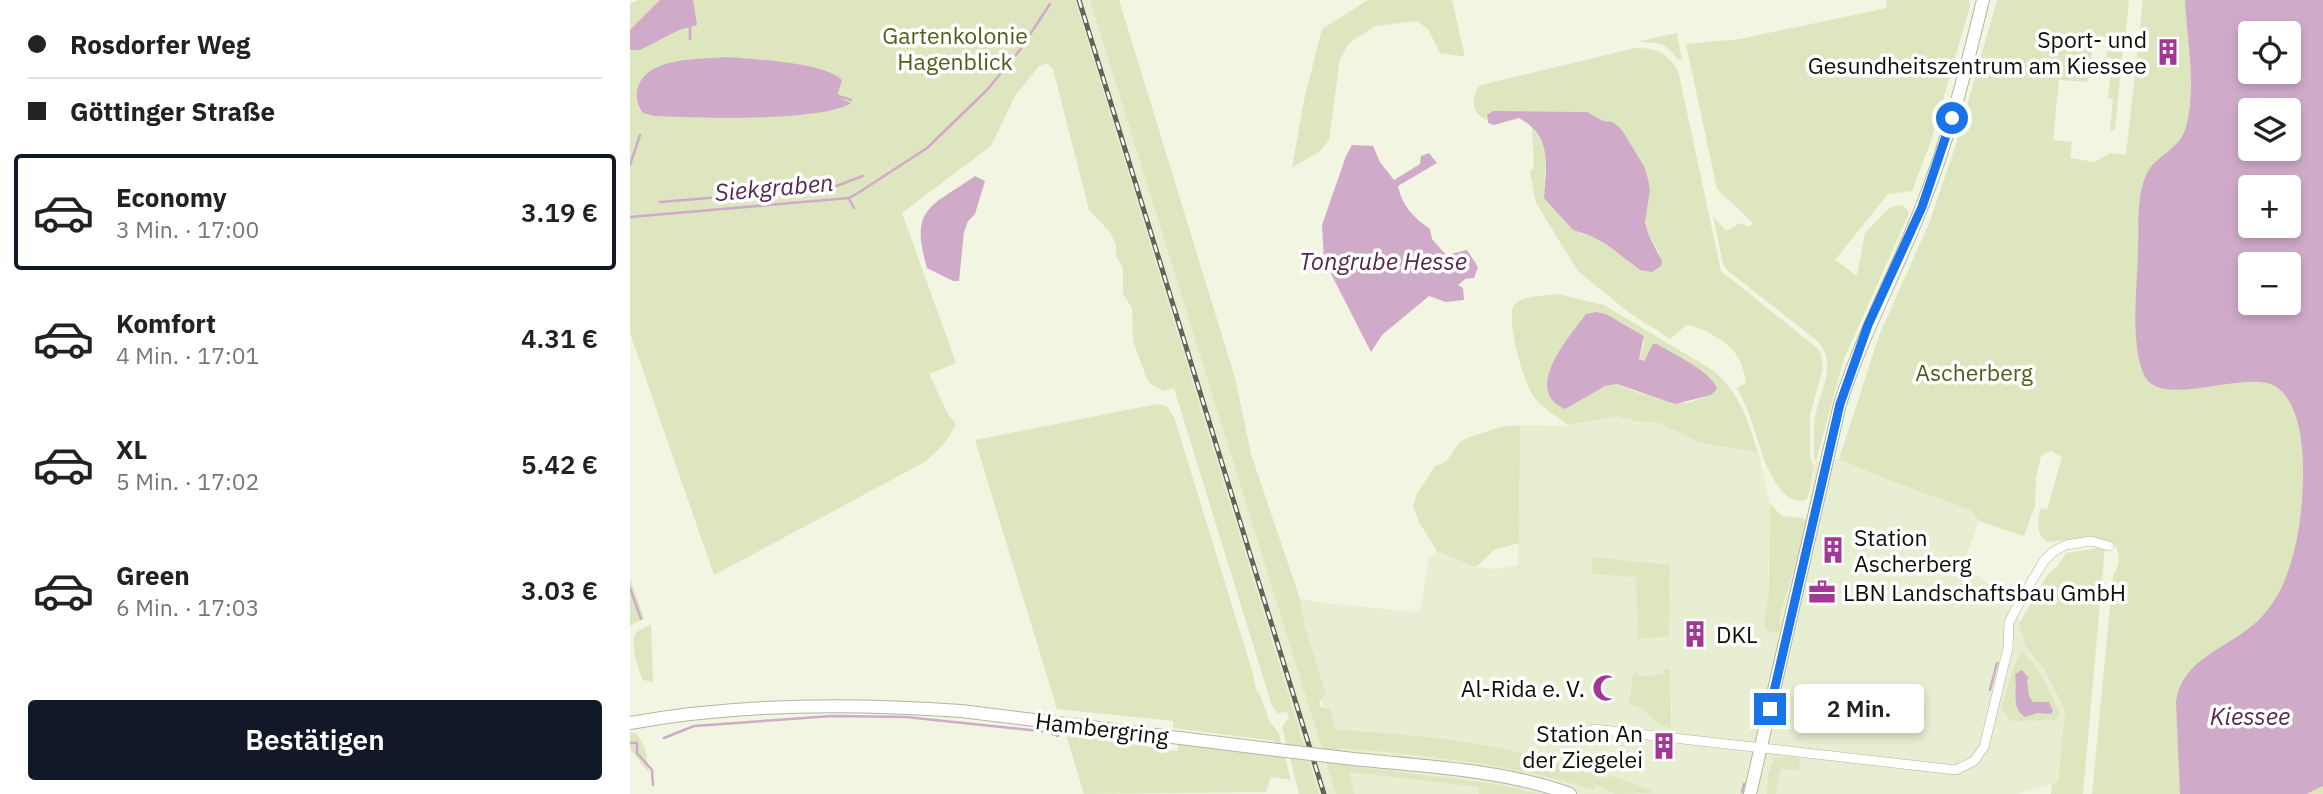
<!DOCTYPE html>
<html lang="de">
<head>
<meta charset="utf-8">
<style>
	body { margin:0; font-family:"IBM Plex Sans",sans-serif; background:#f6f6f6; color:#222; height:100vh; display:flex; flex-direction:column; font-size:26px; white-space:nowrap }
	* { box-sizing:border-box; margin:0 }
	p { font-size:23px; color:#767676 }
	.icon { flex:none; width:38px; height:38px; fill:none; stroke:currentColor; stroke-width:2; stroke-linecap:round; stroke-linejoin:round }
	.map { position:relative; flex:1; overflow:hidden }
	.drawer { display:flex; flex-direction:column; background:#fff; width:630px }
	.drawer>* { flex:none }
	.banner { display:grid; align-content:center; height:154px; padding:0 28px; background:#fff }
	.controls { position:absolute; left:1608px; top:21px; display:grid; gap:14px }
	.controls a { display:grid; place-items:center; width:63px; height:63px; border-radius:7px; background:#fff; box-shadow:0 4px 10px #0003; font-size:35px }
	.end { position:absolute; width:32px; height:32px; margin:-16px; border:9px solid #1a73e8; background:#fff; box-shadow:0 0 0 4px #fff }
	.from { border-radius:50% }
	.bubble { position:absolute; height:49px; border-radius:7px; background:#fff; box-shadow:0 4px 10px #0003; font-size:23px; font-weight:600; line-height:49px; text-align:center }
	.banner b { display:flex; align-items:center; gap:24px; height:66px; font-size:26px }
	.banner b+b { border-top:2px solid #e0e0e0 }
	.banner i { width:18px; height:18px; background:#222 }
	ul { padding:0; list-style:none }
	li { display:flex; align-items:center; gap:21px; height:116px; margin:0 14px 10px; padding:0 14px; border:4px solid transparent; border-radius:7px }
	li div { flex:1 }
	li b { display:block; font-size:26px }
	li em { font-style:normal; font-weight:600 }
	li.on { border-color:#111827 }
	li>.icon { width:63px; height:63px; stroke-width:1.5 }
	.primary-button { display:flex; gap:14px; margin-top:auto; padding:14px 28px }
	.primary-button a { flex:1; height:80px; border-radius:7px; background:#111827; color:#fff; font-size:28px; font-weight:600; line-height:80px; text-align:center }
	main { display:flex; flex:1; min-height:0 }
	.map>svg:first-child { display:block }
</style>
</head>
<body>
<main>
<section class="drawer">
<div class="banner">
<b><i class="from"></i>Rosdorfer Weg</b>
<b><i></i>Göttinger Straße</b>
</div>
<ul>
<li class="on"><svg class="icon" aria-label="car" viewBox="0 0 24 24"><path d="M5 17H2v-5l4-1 3-4h7l3 4 3 1v5h-3M9 17h6M6 11h13"/><circle cx="7" cy="17" r="2"/><circle cx="17" cy="17" r="2"/></svg><div><b>Economy</b><p>3 Min. · 17:00</p></div><em>3.19 €</em></li>
<li><svg class="icon" aria-label="car" viewBox="0 0 24 24"><path d="M5 17H2v-5l4-1 3-4h7l3 4 3 1v5h-3M9 17h6M6 11h13"/><circle cx="7" cy="17" r="2"/><circle cx="17" cy="17" r="2"/></svg><div><b>Komfort</b><p>4 Min. · 17:01</p></div><em>4.31 €</em></li>
<li><svg class="icon" aria-label="car" viewBox="0 0 24 24"><path d="M5 17H2v-5l4-1 3-4h7l3 4 3 1v5h-3M9 17h6M6 11h13"/><circle cx="7" cy="17" r="2"/><circle cx="17" cy="17" r="2"/></svg><div><b>XL</b><p>5 Min. · 17:02</p></div><em>5.42 €</em></li>
<li><svg class="icon" aria-label="car" viewBox="0 0 24 24"><path d="M5 17H2v-5l4-1 3-4h7l3 4 3 1v5h-3M9 17h6M6 11h13"/><circle cx="7" cy="17" r="2"/><circle cx="17" cy="17" r="2"/></svg><div><b>Green</b><p>6 Min. · 17:03</p></div><em>3.03 €</em></li>
</ul>
<div class="primary-button"><a>Bestätigen</a></div>
</section>
<div class="map">
<svg width="1693" height="794" viewBox="0 0 1693 794">
	<rect width="100%" height="100%" fill="#f1f5e1"/>
	<!-- built -->
	<path fill="#e8eed2" d="M445 0H460L706 794H689Z
		M987 416 1004 421 1029 423 1070 443 1128 452 1140 504 1152 516 1176 520 1186 461 1209 459 1258 480 1341 510 1349 521 1333 565 1385 604 1396 647 1414 669 1435 710 1428 782 1388 794H724L717 766 712 765 700 709 694 707 691 699 694 698 675 627 670 599 702 604 786 612 791 609 798 561 807 551 846 567 868 569 888 565 890 425 934 426Z"/>
	<!-- green -->
	<path fill="#dee6c0" fill-rule="evenodd" d="M9 0H445L689 794H669L652 727 659 718 657 711 648 714 642 706 544 388 534 391 522 385 517 379 503 341 502 308 493 294V268L486 256V245L480 232 459 210 423 69 417 63 409 66 385 96 361 146 272 213 326 363 299 374 318 414 326 424C318 441 308 451 293 463L84 575 0 333V4Z
		M460 0H489L605 378 621 454 670 599 675 627 696 695 689 701 691 707 700 709 705 730C787 734 872 742 951 771 959 774 968 775 976 779L978 775 1022 790 1021 793 985 794 965 784 964 790C882 764 796 755 709 748L712 765 866 784 909 794H849V787L719 772 724 794H706Z
		M738 0H822L835 57 810 53 798 29 787 21 746 26 719 43 710 59 699 140 690 151 662 168 674 100 692 29Z
		M1256 0H1339L1340 6 1301 141 1282 191 1258 194 1205 260 1227 276 1235 233 1259 208 1269 205 1275 207 1279 213 1214 359 1186 461 1184 457C1185 444 1183 430 1185 418 1189 391 1210 363 1186 340L1097 270 1093 264 1083 216 1096 231 1110 223 1119 227 1123 223 1087 189 1056 44 1110 39 1257 8Z
		M1367 0H1499L1495 40 1470 37 1469 43H1463L1458 82 1429 80 1423 140 1442 142 1440 158 1465 162 1480 153 1496 155 1513 0H1693V794H1462L1483 575C1490 565 1491 554 1484 544 1461 536 1441 540 1417 542 1406 535 1407 520 1411 508L1417 510 1432 457 1421 451 1411 456 1406 477 1405 506 1394 536 1349 521 1341 510 1258 480 1209 459 1249 336 1300 221 1326 144ZM1620 33H1659V72H1620ZM1620 110H1659V149H1620ZM1620 187H1659V226H1620ZM1620 264H1659V303H1620Z
		M1047 33 1052 60 1047 59C1036 41 1027 43 1007 42Z
		M1484 47 1493 48 1485 129 1480 131 1483 99 1478 98 1482 58 1476 57 1478 50Z
		M1005 48C1027 48 1035 52 1048 70L1091 271 1187 348 1191 354 1193 368 1180 415V457L1184 466 1179 494 1176 500C1142 508 1128 437 1119 414 1116 405 1111 397 1107 388L1116 383C1112 355 1101 344 1077 332 1070 329 1064 325 1056 325L1040 339 997 311 948 271 906 203 900 172 904 166 902 127 916 149 914 198 951 234 961 236 976 244 1010 270 1030 254 1019 236 1015 223 1020 190 1014 166 992 130 983 122 973 121 957 112 863 111 857 115 856 120C842 113 841 100 848 87L852 85Z
		M928 294 974 305 1084 371C1111 395 1117 419 1128 452L1070 443 1029 423 1004 421 987 416 938 425C928 417 912 408 904 397 894 385 874 314 885 304 894 295 915 296 928 294ZM956 314 989 321 1014 336V344L1009 359 1014 361 1023 344H1027L1082 379 1081 395 1057 403 1009 393 987 384 975 386 919 370Z
		M527 404 537 406 544 417 623 674 627 693 629 692 639 720 649 734 661 780 641 777 636 792 454 794 436 734 547 751 549 744 647 757 645 741 543 728V721L427 709 345 440Z
		M890 425 889 543 864 550 846 567 807 551 789 522 783 506 787 494 805 466 816 462 829 443 837 438 870 427Z
		M1140 504 1152 516 1172 518 1176 521 1177 526 1150 614V632L1146 633 1136 630C1132 620 1138 604 1139 592 1140 563 1139 534 1140 504Z
		M1475 547 1453 794H1421L1422 784 1428 782 1435 710 1414 669 1396 647 1389 623 1418 574 1428 566 1436 553Z
		M962 557 1040 565 1039 636 1008 639 1006 577 962 574Z
		M0 578 14 618 0 626Z
		M21 624 23 682 13 680C8 669 0 645 5 634 8 630 16 627 21 624Z
		M1392 651 1408 669 1430 713 1426 720 1381 721 1371 708 1385 664Z
		M1007 669V676L1033 675V669H1040L1041 728C1021 725 1021 708 999 705L1003 675Z
		M0 732 7 734 15 748 19 773 0 749Z
		M1158 757 1170 758 1169 770 1151 769 1146 794H1137L1138 775 1144 758Z"/>
	<!-- water -->
	<path fill="#d0abc9" fill-rule="evenodd" d="M30 0H63L67 25 49 30 10 50H0V30Z
		M1555 0H1693V786L1676 794H1550L1546 701C1553 659 1593 650 1623 625 1652 601 1663 563 1669 527 1674 491 1681 409 1645 386 1616 369 1529 410 1514 375 1500 343 1507 288 1508 254 1509 228 1506 198 1516 175 1525 155 1550 150 1556 127 1567 86 1557 41 1555 0ZM1620 33H1659V72H1620ZM1620 110H1659V149H1620ZM1659 187V226H1620V187ZM1659 264V303H1620V264Z
		M95 57C122 59 194 62 212 80L207 97 221 103C193 122 63 118 25 116L13 113C8 106 6 100 7 92 13 56 68 60 95 57Z
		M863 111 957 112 973 121 983 122 992 130 1014 166 1018 179 1020 190 1015 223 1019 236 1032 261 1031 266 1022 272 1010 270 976 244 961 236 943 230 914 198C916 165 923 137 889 118L864 125 858 123 857 115Z
		M722 145 743 146 750 162 764 180 790 164 791 156 799 153 807 163 768 186C772 206 784 218 800 229L802 239 816 255 837 250 848 267 844 278 835 279 828 285 833 288 834 300 816 302 799 296 752 335 741 352 694 260 692 225 716 156Z
		M345 176 355 181 345 214 338 221 334 232 329 281H323L297 268C279 207 301 207 345 176Z
		M966 312 976 314 1014 336 1009 359 1014 361 1023 344H1027C1043 354 1083 372 1087 389L1081 395 1045 404 987 384 975 386 935 409C891 390 940 336 956 314Z
		M1392 670 1399 678 1397 680 1399 696 1403 702H1419L1423 711 1421 714 1407 713 1395 717C1380 708 1388 689 1385 674Z"/>
	<g fill="none" stroke-linecap="round" stroke-linejoin="round">
		<!-- stream -->
		<path stroke="#d0abc9" stroke-width="2.5" d="M60 27V39
			M205 95 221 100
			M0 165 10 135
			M219 199 224 208
			M30 202 201 188 233 176
			M0 217 219 198 228 193 297 148 357 90 389 51 420 4
			M0 588 11 619
			M1360 690 1367 663
			M34 738 64 726 202 716 276 717 419 732 428 736
			M0 743H7V753L22 770 23 785
			M1112 792 1114 784"/>
		<defs>
			<path id="minor" d="M964 729 1326 770 1344 761 1354 747 1378 648 1379 622 1403 579 1414 561 1424 551 1436 545 1461 541 1479 546"/>
			<path id="secondary" d="M0 723C109 703 221 703 331 711L639 749
				M715 758C787 766 873 769 940 794
				M1120 794 1210 404C1232 335 1266 273 1292 206 1319 139 1336 69 1353 0"/>
		</defs>
		<!-- minor casing -->
		<use href="#minor" stroke="#b1b5a1" stroke-width="10"/>
		<!-- secondary casing -->
		<use href="#secondary" stroke="#b1b5a1" stroke-width="14"/>
		<!-- minor -->
		<use href="#minor" stroke="#fff" stroke-width="9"/>
		<!-- secondary -->
		<use href="#secondary" stroke="#fff" stroke-width="12"/>
		<defs>
			<path id="rail" d="M449 0 694 794"/>
		</defs>
		<!-- rail casing -->
		<use href="#rail" stroke="#616357" stroke-width="5"/>
		<!-- rail -->
		<use href="#rail" stroke="#fff" stroke-width="2.5" stroke-dasharray="8" stroke-linecap="butt"/>
		<defs>
			<path id="secondary-bridge" d="M639 749 715 758"/>
		</defs>
		<!-- secondary-bridge casing -->
		<use href="#secondary-bridge" stroke="#b1b5a1" stroke-width="14" stroke-linecap="butt"/>
		<!-- secondary-bridge -->
		<use href="#secondary-bridge" stroke="#fff" stroke-width="12"/>
	</g>
	<g fill="none" stroke-linecap="round" stroke-linejoin="round">
		<!-- route -->
		<path stroke="#1a73e8" stroke-width="9" d="M1140 709 1210 404 1238 325 1292 207 1322 118"/>
	</g>
	<!-- icons -->
	<defs>
		<symbol id="building-bare" viewBox="-9 -9 18 18"><path d="M-4-6H4V6H1V3H-1V6H-4ZM-2.5-4.3h1.7v1.8h-1.7ZM.8-4.3h1.7v1.8H.8ZM-2.5-1h1.7V.8h-1.7ZM.8-1h1.7V.8H.8Z" fill="#a33797" stroke="#fff" stroke-width="2.5" paint-order="stroke"/></symbol>
		<symbol id="office-bare" viewBox="-9 -9 18 18"><path d="M-6-3h4V-5.5h4V-3h4V5H-6ZM-1-4.5V-3h2v-1.5ZM-6 0V1H6V0Z" fill="#a33797" stroke="#fff" stroke-width="2.5" paint-order="stroke"/></symbol>
		<symbol id="mosque-bare" viewBox="-9 -9 18 18"><path d="M3.5-4.9A6 6 0 1 0 3.5 4.9A5 5 0 1 1 3.5-4.9Z" fill="#a33797" stroke="#fff" stroke-width="2.5" paint-order="stroke"/></symbol>
	</defs>
	<g fill-rule="evenodd">
		<use href="#building-bare" x="1519" y="33" width="38" height="38"/>
		<use href="#building-bare" x="1184" y="531" width="38" height="38"/>
		<use href="#office-bare" x="1173" y="573" width="38" height="38"/>
		<use href="#building-bare" x="1046" y="615" width="38" height="38"/>
		<use href="#mosque-bare" x="957" y="669" width="38" height="38"/>
		<use href="#building-bare" x="1015" y="727" width="38" height="38"/>
	</g>
	<g text-anchor="middle" dominant-baseline="central" stroke-width="7" stroke-linejoin="round" paint-order="stroke">
		<!-- park labels -->
		<g font-size="23" fill="#535c1a" stroke="#fff">
			<text x="325" y="35">Gartenkolonie<tspan x="325" dy="26">Hagenblick</tspan></text>
			<text x="1344" y="372">Ascherberg</text>
		</g>
		<!-- poi labels -->
		<g font-size="23" fill="#0e0f08" stroke="#fff" text-anchor="end">
			<text x="1517" y="39">Sport- und<tspan x="1517" dy="26">Gesundheitszentrum am Kiessee</tspan></text>
			<text x="1224" y="537" text-anchor="start">Station<tspan x="1224" dy="26">Ascherberg</tspan></text>
			<text x="1213" y="592" text-anchor="start">LBN Landschaftsbau GmbH</text>
			<text x="1086" y="634" text-anchor="start">DKL</text>
			<text x="955" y="688">Al-Rida e. V.</text>
			<text x="1013" y="733">Station An<tspan x="1013" dy="26">der Ziegelei</tspan></text>
		</g>
		<!-- street labels -->
		<g font-size="23" fill="#0e0f08" stroke="#fff">
			<text transform="translate(472 728) rotate(7)">Hambergring</text>
		</g>
		<!-- water labels -->
		<g font-size="24" font-style="italic" fill="#562850" stroke="#fff">
			<text transform="translate(144 187) rotate(-5)">Siekgraben</text>
			<text x="753" y="261">Tongrube Hesse</text>
			<text x="1620" y="716">Kiessee</text>
		</g>
	</g>
</svg>
<div class="controls">
<a><svg class="icon" aria-label="locate" viewBox="0 0 24 24"><circle cx="12" cy="12" r="6"/><path d="M12 2v4M12 18v4M2 12h4M18 12h4"/></svg></a>
<a><svg class="icon" aria-label="layers" viewBox="0 0 24 24"><path d="M12 4l9 5-9 5-9-5zM3 14l9 5 9-5"/></svg></a>
<a>+</a>
<a>−</a>
</div>
<i class="end from" style="left:1322px;top:118px"></i>
<i class="end" style="left:1140px;top:709px"></i>
<div class="bubble" style="left:1164px;top:684px;width:130px">2 Min.</div>
</div>
</main>
</body>
</html>
